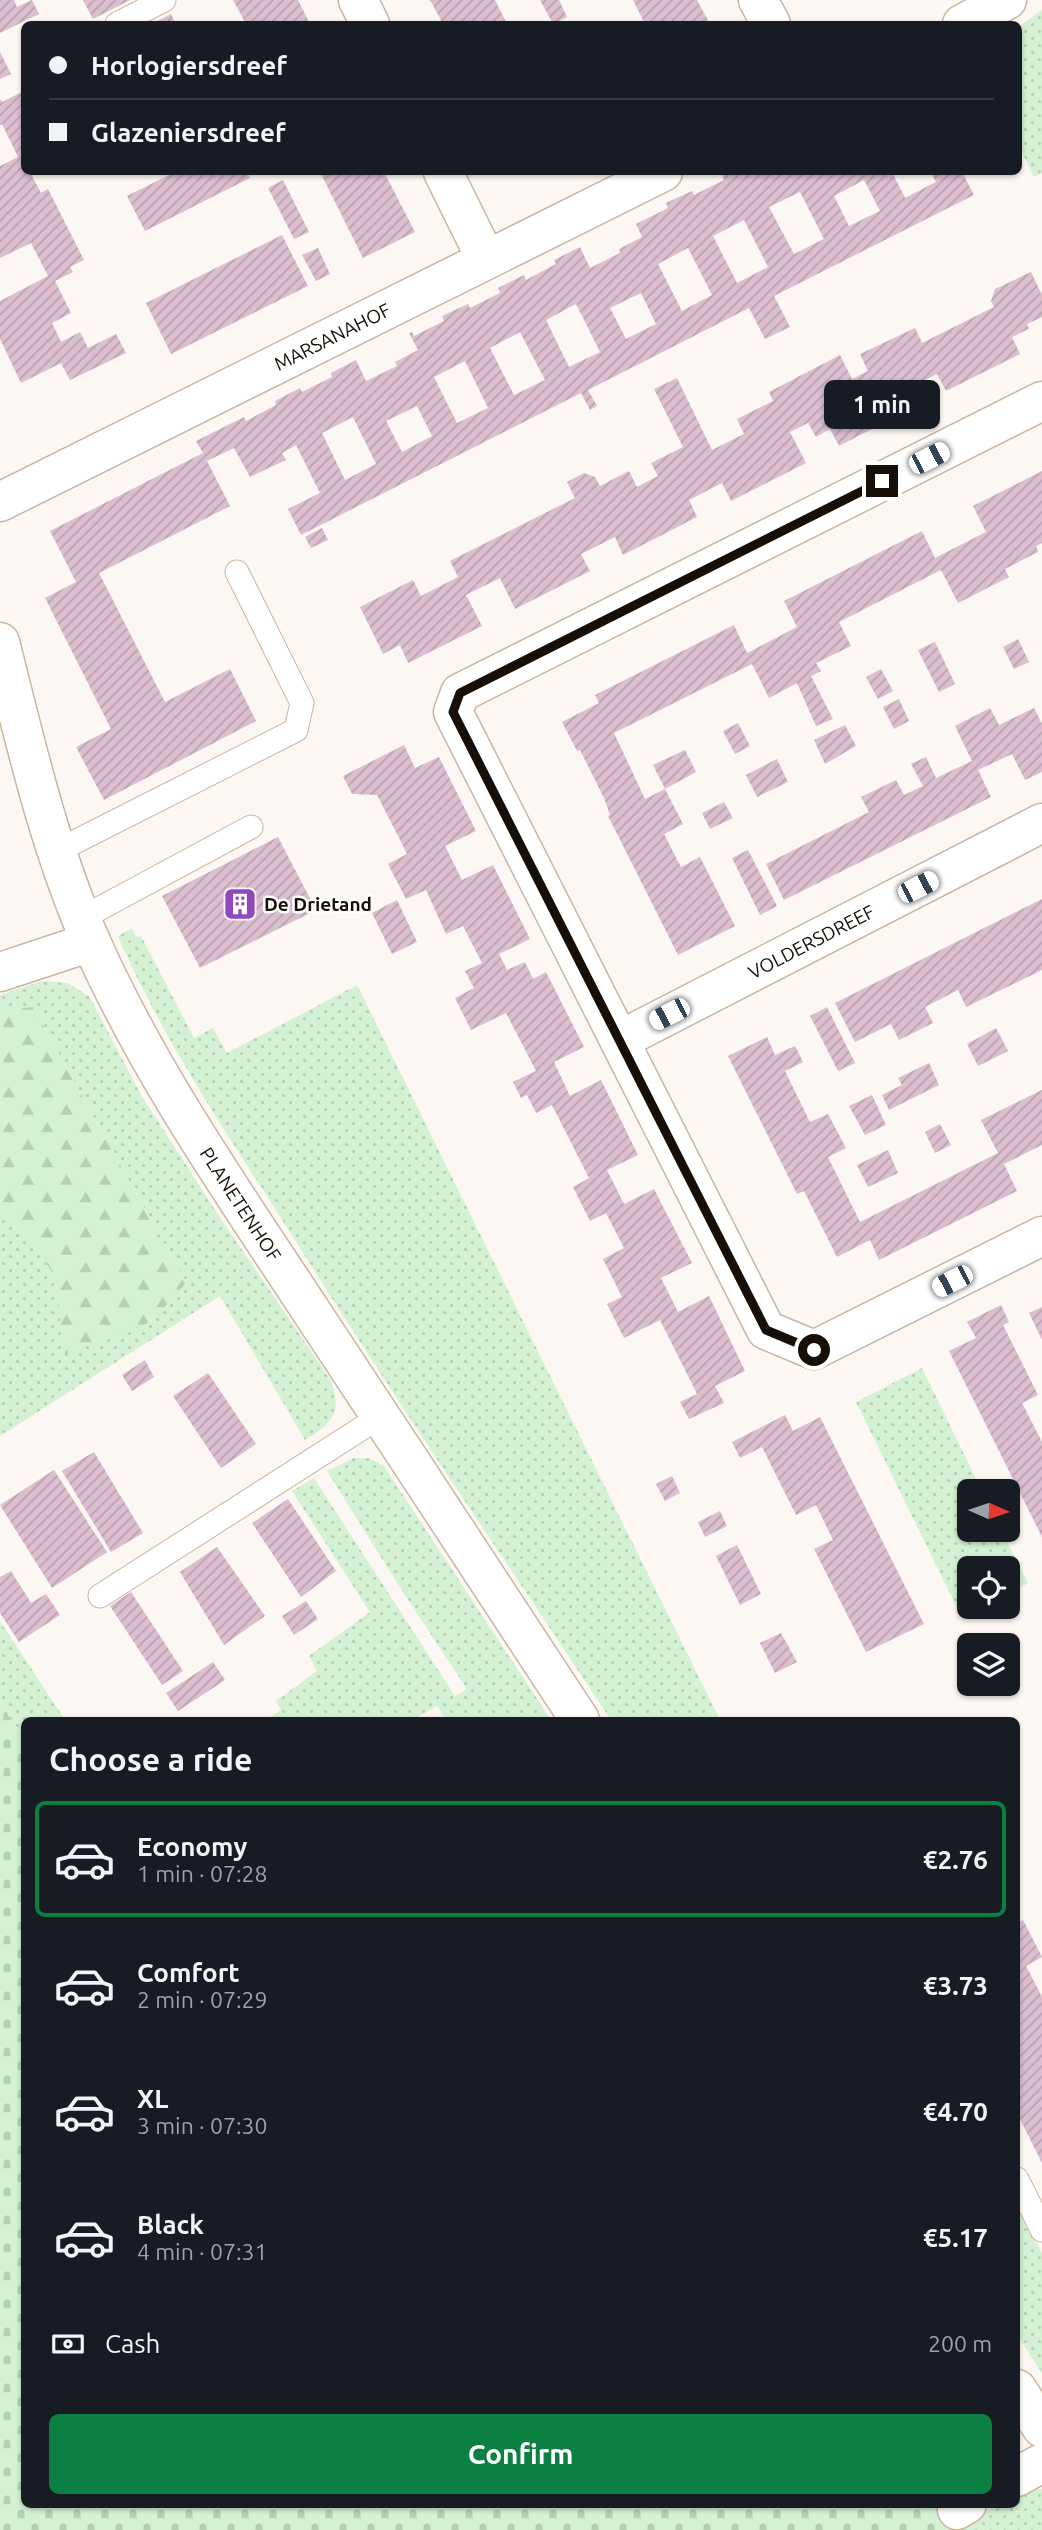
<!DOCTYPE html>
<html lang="en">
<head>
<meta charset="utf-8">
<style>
	body { margin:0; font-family:Ubuntu,sans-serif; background:#242831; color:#f1f3f6; height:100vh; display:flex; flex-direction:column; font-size:26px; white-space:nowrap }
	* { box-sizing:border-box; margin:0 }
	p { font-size:23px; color:#9ea1a6 }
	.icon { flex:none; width:38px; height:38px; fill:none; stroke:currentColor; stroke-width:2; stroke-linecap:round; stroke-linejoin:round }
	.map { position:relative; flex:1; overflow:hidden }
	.panel { position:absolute; left:21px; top:1717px; width:999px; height:791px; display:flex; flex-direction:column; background:#171b24; border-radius:10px; box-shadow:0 2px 5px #0004 }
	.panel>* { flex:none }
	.banner { position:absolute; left:21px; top:21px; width:1001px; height:154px; border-radius:10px; box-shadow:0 2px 5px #0004; display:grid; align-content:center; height:154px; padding:0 28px; background:#171b24 }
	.needle { width:46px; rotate:93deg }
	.controls { position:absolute; left:957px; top:1479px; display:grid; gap:14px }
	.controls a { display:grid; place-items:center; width:63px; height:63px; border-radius:10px; background:#171b24; box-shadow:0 2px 5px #0004; font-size:35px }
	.end { position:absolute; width:32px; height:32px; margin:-16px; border:9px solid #170f07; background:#fff; box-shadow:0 0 0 4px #fff }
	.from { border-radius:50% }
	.bubble { position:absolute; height:49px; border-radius:10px; background:#171b24; box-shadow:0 2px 5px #0004; font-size:23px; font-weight:700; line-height:49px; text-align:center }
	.car { position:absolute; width:21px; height:42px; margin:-21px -10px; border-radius:9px; box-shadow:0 0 5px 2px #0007; background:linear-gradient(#fff 24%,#345 0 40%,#fff 0 76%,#345 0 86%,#fff 0) }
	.banner b { display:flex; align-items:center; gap:24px; height:66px; font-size:26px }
	.banner b+b { border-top:2px solid #363941 }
	.banner i { width:18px; height:18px; background:#f1f3f6 }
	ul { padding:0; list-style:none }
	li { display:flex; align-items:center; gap:21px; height:116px; margin:0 14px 10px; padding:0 14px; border:4px solid transparent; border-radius:10px }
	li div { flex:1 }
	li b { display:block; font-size:26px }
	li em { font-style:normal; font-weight:700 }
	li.on { border-color:#0b8043 }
	li>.icon { width:63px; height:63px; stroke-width:1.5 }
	h2 { padding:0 28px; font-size:32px; line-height:84px }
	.pay { display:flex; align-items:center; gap:18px; height:77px; padding:0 28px; font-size:26px }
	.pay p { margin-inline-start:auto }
	.primary-button { display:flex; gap:14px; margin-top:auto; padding:14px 28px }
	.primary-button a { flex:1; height:80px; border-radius:10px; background:#0b8043; color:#fff; font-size:28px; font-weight:700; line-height:80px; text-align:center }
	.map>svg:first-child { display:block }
</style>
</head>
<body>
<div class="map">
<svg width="1042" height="2530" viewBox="0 0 1042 2530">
	<defs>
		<pattern id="grass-dots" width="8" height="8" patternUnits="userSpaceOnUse" patternTransform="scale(1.75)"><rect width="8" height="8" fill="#d4f2d3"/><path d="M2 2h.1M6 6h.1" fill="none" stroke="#b5ceb4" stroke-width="1.8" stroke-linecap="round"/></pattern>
		<pattern id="forest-firs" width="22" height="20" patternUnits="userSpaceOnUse" patternTransform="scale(1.75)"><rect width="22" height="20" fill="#d4f2d3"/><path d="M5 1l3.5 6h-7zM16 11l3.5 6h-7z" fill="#b5ceb4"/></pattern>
		<pattern id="cemetery-stones" width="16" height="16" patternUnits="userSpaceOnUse" patternTransform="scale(1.75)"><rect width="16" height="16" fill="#d4f2d3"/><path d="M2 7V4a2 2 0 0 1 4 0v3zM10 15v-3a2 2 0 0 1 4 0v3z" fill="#b5ceb4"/></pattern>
		<pattern id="building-hatch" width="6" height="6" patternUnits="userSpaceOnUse" patternTransform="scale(1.75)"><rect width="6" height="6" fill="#dbbecf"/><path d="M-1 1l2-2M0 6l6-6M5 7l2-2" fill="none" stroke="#bba2b0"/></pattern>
	</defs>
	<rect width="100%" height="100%" fill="#fcf7f2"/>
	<!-- grass -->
	<path fill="url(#grass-dots)" d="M1042 10V173L1034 177 1019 146 1018 27Z
		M132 928 136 937 141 936 194 1038 213 1028 227 1053 357 985 720 1720H611C503 1557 392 1395 288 1229 227 1134 163 1040 118 936Z
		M42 981 68 983 90 997 140 1093 217 1213 330 1379C343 1412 333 1423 305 1440L220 1296 0 1436V1209L28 1237 55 1276 66 1353 186 1283 33 1007 0 1010V995Z
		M922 1368 982 1491H970V1530H1001L1028 1583 1008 1593V1568H970V1606L980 1607 961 1616 856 1402Z
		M354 1458H369L384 1466 551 1720H446L437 1706 412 1720H266L281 1710 276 1701 317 1671 309 1656 370 1612 292 1491 314 1478 455 1696 467 1689 401 1589 327 1471Z
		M0 1621 65 1720H24V1744L0 1700Z
		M1017 2203 1042 2253V2373L1017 2335Z
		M1033 2489H1042V2530H969L965 2523 998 2504H1017V2493Z"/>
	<!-- forest -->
	<path fill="url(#forest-firs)" d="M33 1007 186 1283 151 1322 65 1354 55 1276 28 1237 0 1209V1010Z"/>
	<!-- cemetery -->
	<path fill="url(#cemetery-stones)" d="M0 1700 24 1744V2504H954L969 2530H0Z"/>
	<!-- building -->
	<path fill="url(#building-hatch)" fill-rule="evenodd" d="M0 0H14L17 7 32 0 39 14 0 33Z
		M83 0H130L93 19Z
		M233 0H298L310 24H246Z
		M430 0H495L507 24H443Z
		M540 0H559L567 17 553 24Z
		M633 0H697L710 24H645Z
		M171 14 176 24H152Z
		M0 52 11 74 0 79Z
		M24 91V155L22 156 24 172H30L41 193 48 189 84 260 70 267 73 272 55 281 71 313 52 323 61 342 80 332 88 348 116 334 126 353 70 380 61 363 21 383 0 339V301L48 276 31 243 0 258V166L18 157 2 124 0 125V99L2 102Z
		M175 172H247L250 178 145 231 127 196Z
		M320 172H384L415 232 363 258Z
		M730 172H892L905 198 936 182 931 172H962L974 195 774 296 790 327 765 339 749 308 588 390 597 406 590 410 581 393 301 535 288 509 320 493 296 445 282 453 286 460 250 477 234 448 207 461 230 506 99 573 165 702 230 669 256 721 104 800 76 747 111 729 45 598 76 582 50 531 203 453 196 441 244 417 246 421 276 405 275 401 300 388 302 392 332 377 331 373 356 360 366 381 397 366 395 362 418 350 409 333 412 332 414 336 444 321 442 316 468 304 470 308 500 293 498 288 524 275 526 280 556 264 554 260 580 247 590 268 620 253 619 249 642 237 636 224 668 208 666 203 692 191 694 195 724 180 722 175ZM864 180 880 211 849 226 834 196ZM800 192 824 239 794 254 769 207ZM744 220 768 267 737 283 713 236ZM688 248 712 295 682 311 658 264ZM641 293 656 324 626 339 610 308ZM576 304 600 352 569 367 546 320ZM520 332 545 380 514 395 490 348ZM465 361 488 408 457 423 434 377ZM417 406 432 436 402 452 386 421ZM353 417 376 464 345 480 322 433Z
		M283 180 309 232 294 239 268 188Z
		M282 235 308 286 171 354 146 303Z
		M318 248 330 274 316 281 302 255Z
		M1031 272 1042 295V317L1027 324 1029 329 1012 337 1020 354 946 391 937 374 919 383 904 391 913 408 839 446 830 429 816 437 808 423 790 432 806 463 731 501 722 483 689 500 697 517 623 555 615 537 581 554 590 571 515 609 500 578 466 595 482 626 408 663 400 645 383 654 360 607 413 580 421 596 458 577 450 561 575 498 567 482 584 473 595 477 600 486 629 471 637 487 658 476 651 463 683 447 654 389 677 378 712 450 744 434 737 419 773 401 769 392 840 355 852 379 868 371 860 354 915 328 922 343 994 307 991 301 995 289Z
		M1042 471V543L1036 546 1038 552 1005 569 1009 577 958 603 941 570 839 622 851 646 816 663 821 671 811 676 833 719 816 726 797 683 769 698 752 664 614 733 645 799 665 789 683 824 664 834 681 867 700 857 735 926 678 955 608 816 610 815 604 798 580 750 577 751 562 722 599 703 595 695 734 625 747 653 797 627 784 601 922 531 935 558 986 532 973 506Z
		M322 528 328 540 311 548 305 537Z
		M1018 639 1029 662 1014 669 1003 647Z
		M935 642 955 684 939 692 918 650Z
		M881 669 893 691 878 699 866 677Z
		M899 699 909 721 894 729 883 707Z
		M990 708 999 725 1034 708 1042 724V772L1025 780 1012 754 978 770 991 797 784 900 766 864 869 812 861 797 896 780 904 795 923 786 911 764 926 757 936 778 972 761 955 726Z
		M738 723 750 746 735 754 723 731Z
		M845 725 856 746 825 764 814 740Z
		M404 745 415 768 439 757 476 831 445 846 462 880 493 865 530 939 499 954 507 970 525 962 533 979 546 972 584 1047 554 1062 570 1096 601 1080 638 1155 607 1170 624 1204 654 1189 692 1263 661 1278 678 1312 709 1296 745 1371 715 1386 724 1403 689 1419 680 1402 697 1394 660 1320 624 1338 607 1304 622 1297 603 1259 624 1248 606 1213 590 1221 573 1187 589 1178 552 1105 536 1113 527 1095 521 1098 513 1082 536 1071 506 1013 471 1030 455 998 474 988 465 971 482 963 463 926 446 934 426 890 406 899 388 864 407 854 393 826 377 795 352 794 343 776Z
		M685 750 696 772 665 789 653 765Z
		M777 759 788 782 757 797 746 775Z
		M724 802 733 818 710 829 702 813Z
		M278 837 316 910 200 968 162 896Z
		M748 850 777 906 760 915 732 858Z
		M1042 899V970L966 1007 958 990 925 1007 933 1023 899 1040 891 1024 855 1042 835 1003Z
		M397 900 417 942 392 954 372 913Z
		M827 1007 855 1063 838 1071 810 1016Z
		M996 1028 1008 1051 978 1066 967 1044Z
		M767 1037 775 1055 795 1046 803 1062 785 1071 810 1122 828 1114 846 1148 828 1157 860 1222 998 1153 981 1120 1042 1090V1145L1004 1164 1017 1191 879 1260 870 1240 837 1257 804 1191 797 1194 728 1056Z
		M929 1063 939 1085 889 1110 882 1095 902 1085 898 1078Z
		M872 1095 886 1125 865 1135 849 1106Z
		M940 1124 951 1145 935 1153 925 1132Z
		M888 1150 898 1173 868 1187 857 1165Z
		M1001 1305 1009 1322 1003 1325 1038 1395 1022 1403 1042 1442V1537L949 1351 976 1338 967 1322Z
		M1042 1307V1340L1029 1313Z
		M145 1360 154 1377 132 1391 122 1375Z
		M208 1373 256 1444 221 1468 173 1396Z
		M785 1415 793 1431 820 1417 924 1624 866 1652 814 1549 833 1540 816 1505 796 1515 762 1447 740 1458 732 1442Z
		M94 1452 143 1533 111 1552 62 1471Z
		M54 1470 107 1552 52 1588 0 1505Z
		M672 1476 680 1493 665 1501 656 1484Z
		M288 1499 336 1571 301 1597 252 1523Z
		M720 1511 727 1526 705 1537 698 1522Z
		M737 1545 761 1594 740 1605 716 1556Z
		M217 1547 265 1616 224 1645 180 1572Z
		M11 1571 31 1603 46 1594 60 1615 19 1642 0 1613V1577Z
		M131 1592 183 1671 162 1685 110 1606Z
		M306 1601 318 1619 294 1635 282 1616Z
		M781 1633 797 1662 775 1673 760 1643Z
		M213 1662 225 1680 178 1711 166 1693Z
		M1023 1920 1042 1957 1026 1966 1042 1997V2163L1017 2113V1923Z"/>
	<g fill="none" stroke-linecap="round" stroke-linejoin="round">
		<defs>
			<path id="service" d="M117 24 164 0
				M55 852 296 730 302 703 237 572
				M82 918 251 827
				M100 1596 381 1416
				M1017 2179 1042 2230"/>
			<g id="minor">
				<path d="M358 0 370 24"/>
				<path d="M758 0 771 24"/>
				<path d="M962 24 1007 0"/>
				<path d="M443 172 486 259"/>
				<path d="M1042 401 460 693 453 712 766 1330 814 1350 1042 1236"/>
				<path id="s1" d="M0 502 663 172"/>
				<path d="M0 972 91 942"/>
				<path id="s2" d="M620 1040 1042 823"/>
				<path d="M1017 2477 1042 2463"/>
				<path d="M957 2510 967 2504"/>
			</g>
			<g id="tertiary">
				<path id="s3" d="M0 642C26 745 49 847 92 944 150 1074 233 1192 311 1311 401 1447 491 1584 580 1720"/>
				<path d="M1017 2389 1042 2428"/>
			</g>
		</defs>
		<!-- service casing -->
		<use href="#service" stroke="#cbb59f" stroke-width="25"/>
		<!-- minor casing -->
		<use href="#minor" stroke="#cbb59f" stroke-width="41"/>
		<!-- tertiary casing -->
		<use href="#tertiary" stroke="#cbb59f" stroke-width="41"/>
		<!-- service -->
		<use href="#service" stroke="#fff" stroke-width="23"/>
		<!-- minor -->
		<use href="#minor" stroke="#fff" stroke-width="38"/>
		<!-- tertiary -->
		<use href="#tertiary" stroke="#fff" stroke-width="38"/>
	</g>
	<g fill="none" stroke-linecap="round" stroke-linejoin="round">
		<!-- route -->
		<path stroke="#170f07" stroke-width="9" d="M814 1350 766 1330 453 712 460 693 882 481"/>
	</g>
	<!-- icons -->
	<defs>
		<symbol id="building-square" viewBox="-11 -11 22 22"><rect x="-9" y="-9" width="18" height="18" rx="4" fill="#9248ba" stroke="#fff"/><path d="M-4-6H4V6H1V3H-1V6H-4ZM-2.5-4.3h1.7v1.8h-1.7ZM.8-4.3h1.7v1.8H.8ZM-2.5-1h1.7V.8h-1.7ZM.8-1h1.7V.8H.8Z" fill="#fff"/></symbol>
	</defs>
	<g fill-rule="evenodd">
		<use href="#building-square" x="221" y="885" width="38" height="38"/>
	</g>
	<g text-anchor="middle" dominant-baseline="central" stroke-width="5" stroke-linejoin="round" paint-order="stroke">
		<!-- street labels -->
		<g font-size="19" fill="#170f07" stroke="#fff">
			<text stroke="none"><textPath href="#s1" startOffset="371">MARSANAHOF</textPath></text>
			<text stroke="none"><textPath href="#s2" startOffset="215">VOLDERSDREEF</textPath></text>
			<text stroke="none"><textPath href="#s3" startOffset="616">PLANETENHOF</textPath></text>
		</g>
		<!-- poi labels -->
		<g font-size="19" font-weight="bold" fill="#170f07" stroke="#fff" text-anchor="start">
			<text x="264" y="904">De Drietand</text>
		</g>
	</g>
</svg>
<div class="controls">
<a><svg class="needle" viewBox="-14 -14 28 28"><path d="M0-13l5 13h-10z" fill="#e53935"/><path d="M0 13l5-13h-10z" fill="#9ea1a6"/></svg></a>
<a><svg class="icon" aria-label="locate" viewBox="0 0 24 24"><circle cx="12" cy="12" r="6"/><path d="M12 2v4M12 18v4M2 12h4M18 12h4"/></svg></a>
<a><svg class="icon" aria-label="layers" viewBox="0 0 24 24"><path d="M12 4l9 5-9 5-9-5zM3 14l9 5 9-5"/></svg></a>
</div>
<i class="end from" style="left:814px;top:1350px"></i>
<i class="end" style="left:882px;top:481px"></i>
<div class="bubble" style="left:824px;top:380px;width:116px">1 min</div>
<i class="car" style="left:929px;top:458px;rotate:63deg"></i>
<i class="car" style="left:918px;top:887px;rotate:63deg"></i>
<i class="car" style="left:669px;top:1014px;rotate:243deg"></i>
<i class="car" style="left:952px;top:1281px;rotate:243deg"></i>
<div class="banner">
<b><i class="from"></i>Horlogiersdreef</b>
<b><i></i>Glazeniersdreef</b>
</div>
<section class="panel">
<h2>Choose a ride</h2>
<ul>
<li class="on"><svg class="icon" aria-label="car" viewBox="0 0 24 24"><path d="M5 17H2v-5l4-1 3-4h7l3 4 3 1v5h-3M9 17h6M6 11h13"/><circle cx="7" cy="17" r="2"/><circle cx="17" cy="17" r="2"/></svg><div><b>Economy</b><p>1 min · 07:28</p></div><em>€2.76</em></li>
<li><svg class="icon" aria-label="car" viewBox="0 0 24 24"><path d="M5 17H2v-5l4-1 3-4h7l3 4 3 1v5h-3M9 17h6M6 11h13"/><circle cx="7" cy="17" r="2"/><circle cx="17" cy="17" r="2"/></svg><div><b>Comfort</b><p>2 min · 07:29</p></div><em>€3.73</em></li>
<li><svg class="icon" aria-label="car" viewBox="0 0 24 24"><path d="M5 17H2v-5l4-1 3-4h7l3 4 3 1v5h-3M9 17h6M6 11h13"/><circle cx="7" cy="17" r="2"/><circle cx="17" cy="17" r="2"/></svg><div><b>XL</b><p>3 min · 07:30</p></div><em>€4.70</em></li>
<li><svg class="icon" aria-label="car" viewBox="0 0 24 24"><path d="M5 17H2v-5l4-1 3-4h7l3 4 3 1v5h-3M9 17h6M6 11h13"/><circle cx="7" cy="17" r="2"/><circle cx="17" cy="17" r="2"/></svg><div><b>Black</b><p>4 min · 07:31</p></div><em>€5.17</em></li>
</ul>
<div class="pay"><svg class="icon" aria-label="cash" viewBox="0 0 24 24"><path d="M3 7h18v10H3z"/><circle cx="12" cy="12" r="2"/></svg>Cash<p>200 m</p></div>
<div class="primary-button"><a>Confirm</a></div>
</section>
</div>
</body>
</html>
